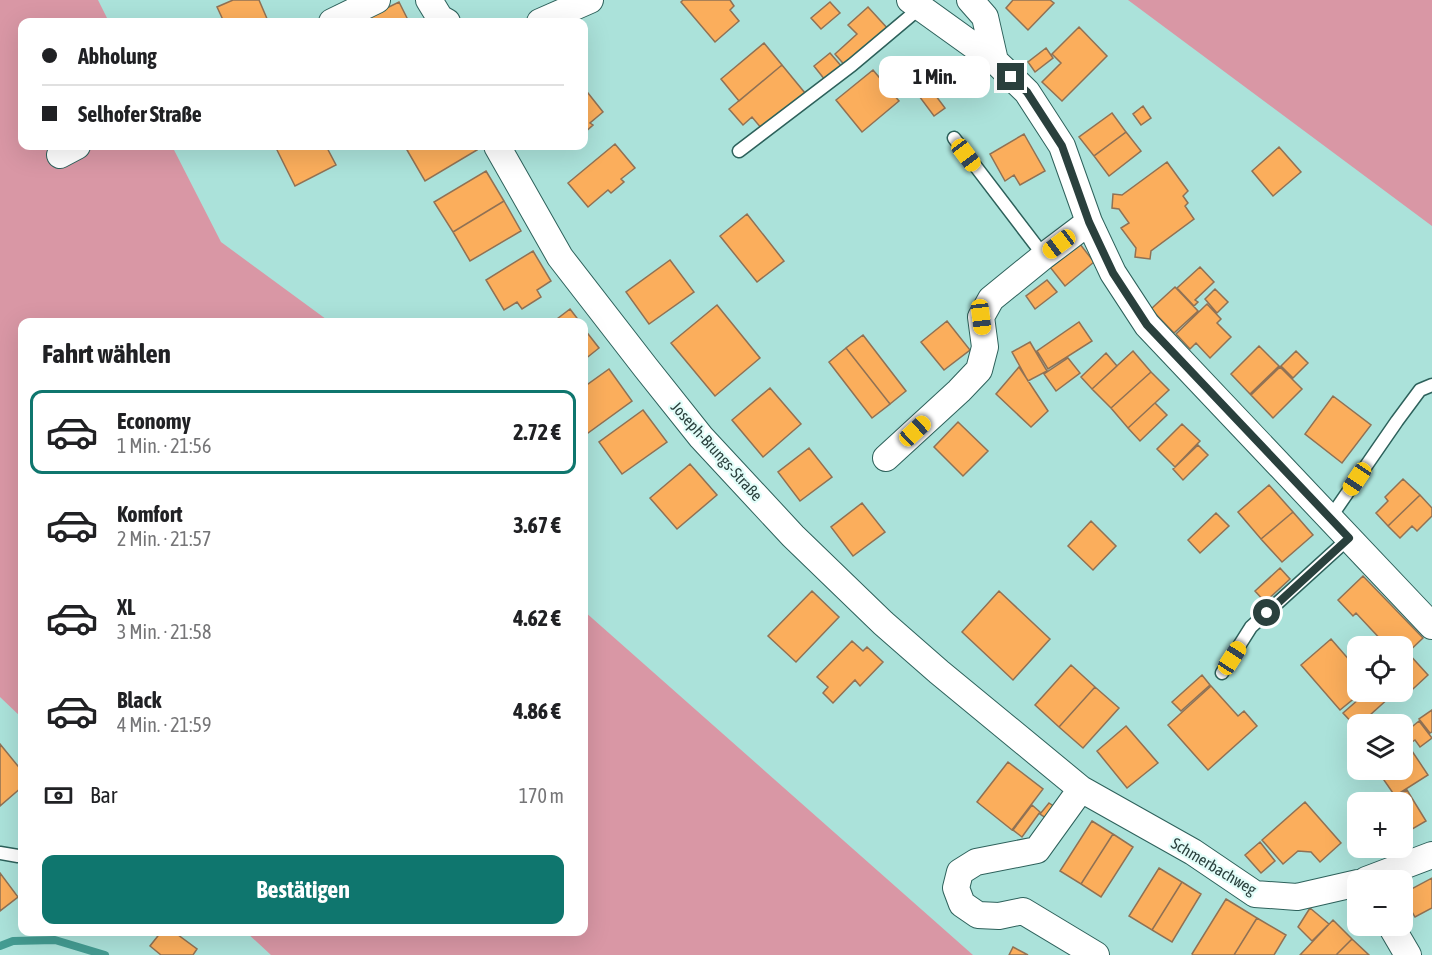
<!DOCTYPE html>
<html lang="de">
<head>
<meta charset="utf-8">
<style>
	body { margin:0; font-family:"Asap Condensed",sans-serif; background:#f2f2f2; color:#202124; height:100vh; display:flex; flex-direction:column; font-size:22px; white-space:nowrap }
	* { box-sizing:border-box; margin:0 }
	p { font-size:20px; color:#757577 }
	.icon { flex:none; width:33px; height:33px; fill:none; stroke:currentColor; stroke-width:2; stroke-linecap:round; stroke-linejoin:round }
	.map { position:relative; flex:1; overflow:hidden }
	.drawer { position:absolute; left:18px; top:318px; width:570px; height:618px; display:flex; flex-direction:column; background:#fff; border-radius:12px; box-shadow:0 6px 24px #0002 }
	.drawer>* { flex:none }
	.top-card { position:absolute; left:18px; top:18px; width:570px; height:132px; border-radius:12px; box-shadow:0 6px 24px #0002; display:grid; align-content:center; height:132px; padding:0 24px; background:#fff }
	.tools { position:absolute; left:1347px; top:636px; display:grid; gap:12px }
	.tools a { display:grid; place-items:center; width:66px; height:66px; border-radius:12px; background:#fff; box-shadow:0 6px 24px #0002; font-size:30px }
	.end { position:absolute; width:27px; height:27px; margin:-14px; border:8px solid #2a403d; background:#fff; box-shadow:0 0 0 3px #fff }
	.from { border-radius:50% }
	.bubble { position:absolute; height:42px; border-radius:12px; background:#fff; box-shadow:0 6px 24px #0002; font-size:20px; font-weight:700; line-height:42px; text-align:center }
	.car { position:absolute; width:18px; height:36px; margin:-18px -9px; border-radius:8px; box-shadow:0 0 4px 2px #0007; background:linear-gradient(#f5c518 24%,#345 0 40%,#f5c518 0 76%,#345 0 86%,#f5c518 0) }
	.top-card b { display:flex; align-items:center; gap:21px; height:57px; font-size:22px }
	.top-card b+b { border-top:2px solid #e0e0e0 }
	.top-card i { width:15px; height:15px; background:#202124 }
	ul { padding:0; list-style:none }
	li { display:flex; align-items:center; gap:18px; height:84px; margin:0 12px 9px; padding:0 12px; border:3px solid transparent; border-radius:12px }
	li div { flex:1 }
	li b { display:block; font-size:22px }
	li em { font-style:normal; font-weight:700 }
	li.current { border-color:#0f766e }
	li>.icon { width:54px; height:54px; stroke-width:1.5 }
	h2 { padding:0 24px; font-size:27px; line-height:72px }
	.pay { display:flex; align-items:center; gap:15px; height:66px; padding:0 24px; font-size:22px }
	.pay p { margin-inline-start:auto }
	.cta { display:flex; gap:12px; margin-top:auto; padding:12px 24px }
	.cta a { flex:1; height:69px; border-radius:12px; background:#0f766e; color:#fff; font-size:24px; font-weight:700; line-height:69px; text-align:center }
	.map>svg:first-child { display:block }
</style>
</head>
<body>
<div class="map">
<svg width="1432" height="955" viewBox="0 0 1432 955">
	<rect width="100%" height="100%" fill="#abe2da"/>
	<!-- green -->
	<path fill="#d997a5" d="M0 0H98L109 22H22V146H172L221 242 330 322H22V718L0 697Z
		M1128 0H1432V226Z
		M584 611 973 955H271L246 932H584Z"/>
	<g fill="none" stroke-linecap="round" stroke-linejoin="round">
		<!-- stream -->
		<path stroke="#449c92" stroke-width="8" d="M0 946 13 941 55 940 105 955"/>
	</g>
	<!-- building -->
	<path fill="#fbae5c" stroke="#907154" stroke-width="1.5" d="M233 0H259L268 21 265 22H224L217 7Z
		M683 0H730L734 6 730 10 739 21 715 42 681 2Z
		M1013 0H1050L1054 3 1028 30 1006 8Z
		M399 2 409 22H358Z
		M830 2 840 13 821 29 811 18Z
		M868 7 889 30 847 68 835 54 857 34 848 25Z
		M1079 27 1107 56 1062 101 1042 82 1061 63 1052 54Z
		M764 43 782 65 739 101 721 79Z
		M1046 48 1053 58 1035 72 1028 62Z
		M830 53 842 67 825 80 814 66Z
		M782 65 805 93 762 129 752 117 743 125 729 109Z
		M873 70 899 101 862 132 836 100Z
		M584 88 603 112 590 123 593 125 584 133Z
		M930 88 945 108 934 116 919 96Z
		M1143 106 1151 118 1141 125 1133 114Z
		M1112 113 1126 132 1094 156 1079 137Z
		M1126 132 1141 151 1109 176 1094 156Z
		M1024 134 1045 171 1020 185 1014 175 1005 181 990 154Z
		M615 144 635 168 621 179 624 182 611 193 608 190 588 207 568 183Z
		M282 146H326L336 165 295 186 276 148Z
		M415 146H474L477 150 425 181 407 150Z
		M1279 147 1301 172 1273 196 1252 171Z
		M1167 162 1188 191 1183 196 1188 203 1185 206 1194 219 1151 251 1150 259 1135 257 1136 248 1121 228 1129 223 1119 209 1112 208 1113 194 1122 195Z
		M486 171 504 201 453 232 434 202Z
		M504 201 521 231 470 261 453 232Z
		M747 214 784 261 757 282 720 236Z
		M1076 239 1094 262 1065 286 1046 262Z
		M533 251 551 281 537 290 541 297 522 309 517 302 504 310 486 280Z
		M670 260 694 292 649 324 626 292Z
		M1200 267 1214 282 1195 300 1198 302 1194 306 1177 288Z
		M1047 280 1057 292 1035 309 1026 296Z
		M1175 287 1198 311 1174 333 1151 309Z
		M1215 289 1228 302 1217 313 1205 299Z
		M1207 304 1221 319 1217 323 1231 337 1210 358 1196 343 1190 349 1176 334Z
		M717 305 760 358 715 396 671 343Z
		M570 309 580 322H553Z
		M947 321 970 350 944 370 921 342Z
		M1079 322 1092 341 1048 369 1037 351Z
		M585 330 599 348 584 360V331Z
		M863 335 906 391 890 404 846 348Z
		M1030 342 1047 371 1028 381 1012 352Z
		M1259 346 1279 366 1250 394 1231 374Z
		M846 348 890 404 872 418 829 362Z
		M1133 351 1151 372 1111 408 1092 389Z
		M1296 351 1308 363 1293 378 1281 366Z
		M1106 353 1117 366 1092 389 1081 377Z
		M1068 358 1080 373 1056 391 1044 374Z
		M1019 367 1048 411 1031 427 996 394Z
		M1280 367 1302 389 1273 418 1251 395Z
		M609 369 632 401 588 433 584 428V387Z
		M1151 372 1169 390 1128 428 1111 408Z
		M770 388 801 424 763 457 732 420Z
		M1333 396 1371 425 1342 463 1305 434Z
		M1155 403 1167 415 1140 441 1128 428Z
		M643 410 667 442 622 474 599 442Z
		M958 422 988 451 963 476 934 447Z
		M1182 424 1200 441 1175 467 1157 449Z
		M1198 445 1208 455 1183 480 1173 469Z
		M809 448 832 477 800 501 778 472Z
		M690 464 717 495 677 529 650 498Z
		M1403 479 1420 495 1388 526 1376 513 1388 501 1385 497Z
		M1269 485 1293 512 1261 539 1238 512Z
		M1420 495 1432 508V516L1417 531 1412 526 1400 538 1388 526Z
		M862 503 885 532 853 556 831 527Z
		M1293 512 1313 535 1282 562 1261 539Z
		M1216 513 1229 526 1200 553 1188 540Z
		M1091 521 1116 546 1093 570 1068 546Z
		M1280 568 1290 579 1265 602 1255 591Z
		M1363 576 1423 638 1402 658V646H1392L1388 642 1385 644 1356 613 1353 616 1338 600Z
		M812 591 839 617 796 662 768 636Z
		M999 591 1050 639 1013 680 962 632Z
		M1331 639 1358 670V692H1362L1340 710 1301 665Z
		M852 641 863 651 867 647 883 662 860 686 855 680 833 703 823 693 828 687 817 677Z
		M1408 653 1428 675 1400 701 1391 692H1402V658Z
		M1071 665 1095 687 1059 727 1035 705Z
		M1202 675 1210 685 1181 711 1172 702Z
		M1211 686 1238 716 1244 711 1257 726 1208 770 1168 725Z
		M1095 687 1119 708 1083 748 1059 727Z
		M1367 692H1385L1390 697 1360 724H1358L1356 727 1343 713Z
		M1432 710V732L1430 733 1419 719Z
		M1419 721 1432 738 1420 747 1415 740 1409 744 1402 735Z
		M1126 726 1158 763 1127 788 1097 751Z
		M0 744 22 771V787L0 806Z
		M1408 745 1428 775 1395 796 1377 770H1402V749Z
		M1008 762 1043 789 1012 830 977 802Z
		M1407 790 1426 821 1402 835V802H1385Z
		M1305 802 1341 843 1320 862 1311 852 1298 851 1283 864 1262 840Z
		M1049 803 1058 809 1049 820 1040 814Z
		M1032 805 1040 812 1022 837 1013 830Z
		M1358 819V839L1349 824Z
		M1092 821 1113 834 1081 884 1060 871Z
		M1113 834 1133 847 1101 897 1081 884Z
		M1260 842 1275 861 1261 873 1245 855Z
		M1159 868 1182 882 1152 930 1129 916Z
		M0 873 18 897 0 911Z
		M1432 878V908L1415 917 1402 894Z
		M1182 882 1201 894 1172 942 1152 930Z
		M1226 899 1257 918 1234 955H1193L1192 954Z
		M1310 908 1329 924 1312 941 1298 927Z
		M1257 918 1286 935 1274 955H1234Z
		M1333 920 1352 939 1336 955H1300Z
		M161 932H174L197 949 193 955H161L150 946Z
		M1352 939 1369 955H1336Z
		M1013 947 1028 955H1009Z"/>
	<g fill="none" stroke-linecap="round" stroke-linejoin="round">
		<defs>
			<path id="service" d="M954 138 1044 256
				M739 151 852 65 921 7
				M1330 518 1397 421 1420 390 1432 385
				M1222 673 1251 627 1349 538
				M0 853 18 856"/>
			<path id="minor" d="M429 0 440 18 447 22
				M910 0 995 61 1027 92 1062 146 1089 222 1113 273 1147 325 1432 626
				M970 0 985 17 995 61
				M332 22 377 0
				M540 22 590 0
				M497 146 560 257 646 368 701 437 793 536 883 623 939 672 1081 789 1193 852 1255 894 1297 897 1358 883
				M60 155 77 146
				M886 458 959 391 979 370 985 347 981 317 991 299 1044 256 1089 222
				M1081 789 1037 850 976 862 960 872 956 888 962 904 978 915 999 916 1023 911 1096 955
				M1366 880 1432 855
				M1391 926 1408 955"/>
		</defs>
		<!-- service casing -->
		<use href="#service" stroke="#2d615b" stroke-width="15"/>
		<!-- minor casing -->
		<use href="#minor" stroke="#2d615b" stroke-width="28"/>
		<!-- service -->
		<use href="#service" stroke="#fff" stroke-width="12"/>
		<!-- minor -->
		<use href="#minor" stroke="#fff" stroke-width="26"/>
	</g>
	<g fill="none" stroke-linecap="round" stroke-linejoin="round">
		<!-- route -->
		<path stroke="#2a403d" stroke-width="8" d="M1011 77 1027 92 1062 146 1089 222 1113 273 1147 325 1349 538 1267 613"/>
	</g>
	<g text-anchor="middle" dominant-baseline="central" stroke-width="4.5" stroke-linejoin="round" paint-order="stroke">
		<!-- street labels -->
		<g font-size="16" fill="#2a403d" stroke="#e2fdf9">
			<text transform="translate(717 451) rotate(48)">Joseph-Brungs-Straße</text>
			<text transform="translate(1214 866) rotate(31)">Schmerbachweg</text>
		</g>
	</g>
</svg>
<div class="tools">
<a><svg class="icon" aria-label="locate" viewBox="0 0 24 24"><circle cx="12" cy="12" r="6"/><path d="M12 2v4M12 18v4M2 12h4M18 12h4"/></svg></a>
<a><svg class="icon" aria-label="layers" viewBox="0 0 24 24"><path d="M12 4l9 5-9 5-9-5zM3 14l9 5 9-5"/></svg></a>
<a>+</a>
<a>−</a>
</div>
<i class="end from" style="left:1267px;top:613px"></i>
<i class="end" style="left:1011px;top:77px"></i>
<div class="bubble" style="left:879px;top:56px;width:111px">1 Min.</div>
<i class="car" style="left:966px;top:155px;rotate:143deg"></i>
<i class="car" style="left:1059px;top:244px;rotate:233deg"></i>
<i class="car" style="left:981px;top:317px;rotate:173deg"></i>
<i class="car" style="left:915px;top:431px;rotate:47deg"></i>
<i class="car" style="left:1357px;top:479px;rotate:214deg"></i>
<i class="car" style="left:1232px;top:658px;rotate:33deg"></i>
<div class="top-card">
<b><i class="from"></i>Abholung</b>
<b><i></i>Selhofer Straße</b>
</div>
<section class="drawer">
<h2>Fahrt wählen</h2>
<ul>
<li class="current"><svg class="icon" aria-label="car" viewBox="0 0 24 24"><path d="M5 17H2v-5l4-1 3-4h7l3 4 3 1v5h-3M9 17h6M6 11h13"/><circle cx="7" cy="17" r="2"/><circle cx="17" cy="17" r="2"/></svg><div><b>Economy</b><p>1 Min. · 21:56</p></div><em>2.72 €</em></li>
<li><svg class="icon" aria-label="car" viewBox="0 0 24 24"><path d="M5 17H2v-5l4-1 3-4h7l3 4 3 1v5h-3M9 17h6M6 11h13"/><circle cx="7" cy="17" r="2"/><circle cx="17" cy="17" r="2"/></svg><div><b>Komfort</b><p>2 Min. · 21:57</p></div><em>3.67 €</em></li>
<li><svg class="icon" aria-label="car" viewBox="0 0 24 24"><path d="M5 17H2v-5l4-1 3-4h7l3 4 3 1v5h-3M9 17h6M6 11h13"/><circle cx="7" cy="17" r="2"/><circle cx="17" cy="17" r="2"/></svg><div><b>XL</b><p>3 Min. · 21:58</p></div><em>4.62 €</em></li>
<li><svg class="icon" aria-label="car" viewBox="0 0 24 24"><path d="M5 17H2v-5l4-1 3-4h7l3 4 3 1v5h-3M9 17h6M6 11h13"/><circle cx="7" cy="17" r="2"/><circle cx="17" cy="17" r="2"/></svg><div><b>Black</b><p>4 Min. · 21:59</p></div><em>4.86 €</em></li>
</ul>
<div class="pay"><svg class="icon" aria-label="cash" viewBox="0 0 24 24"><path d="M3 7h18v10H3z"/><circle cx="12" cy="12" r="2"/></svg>Bar<p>170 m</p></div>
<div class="cta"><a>Bestätigen</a></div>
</section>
</div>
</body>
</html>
